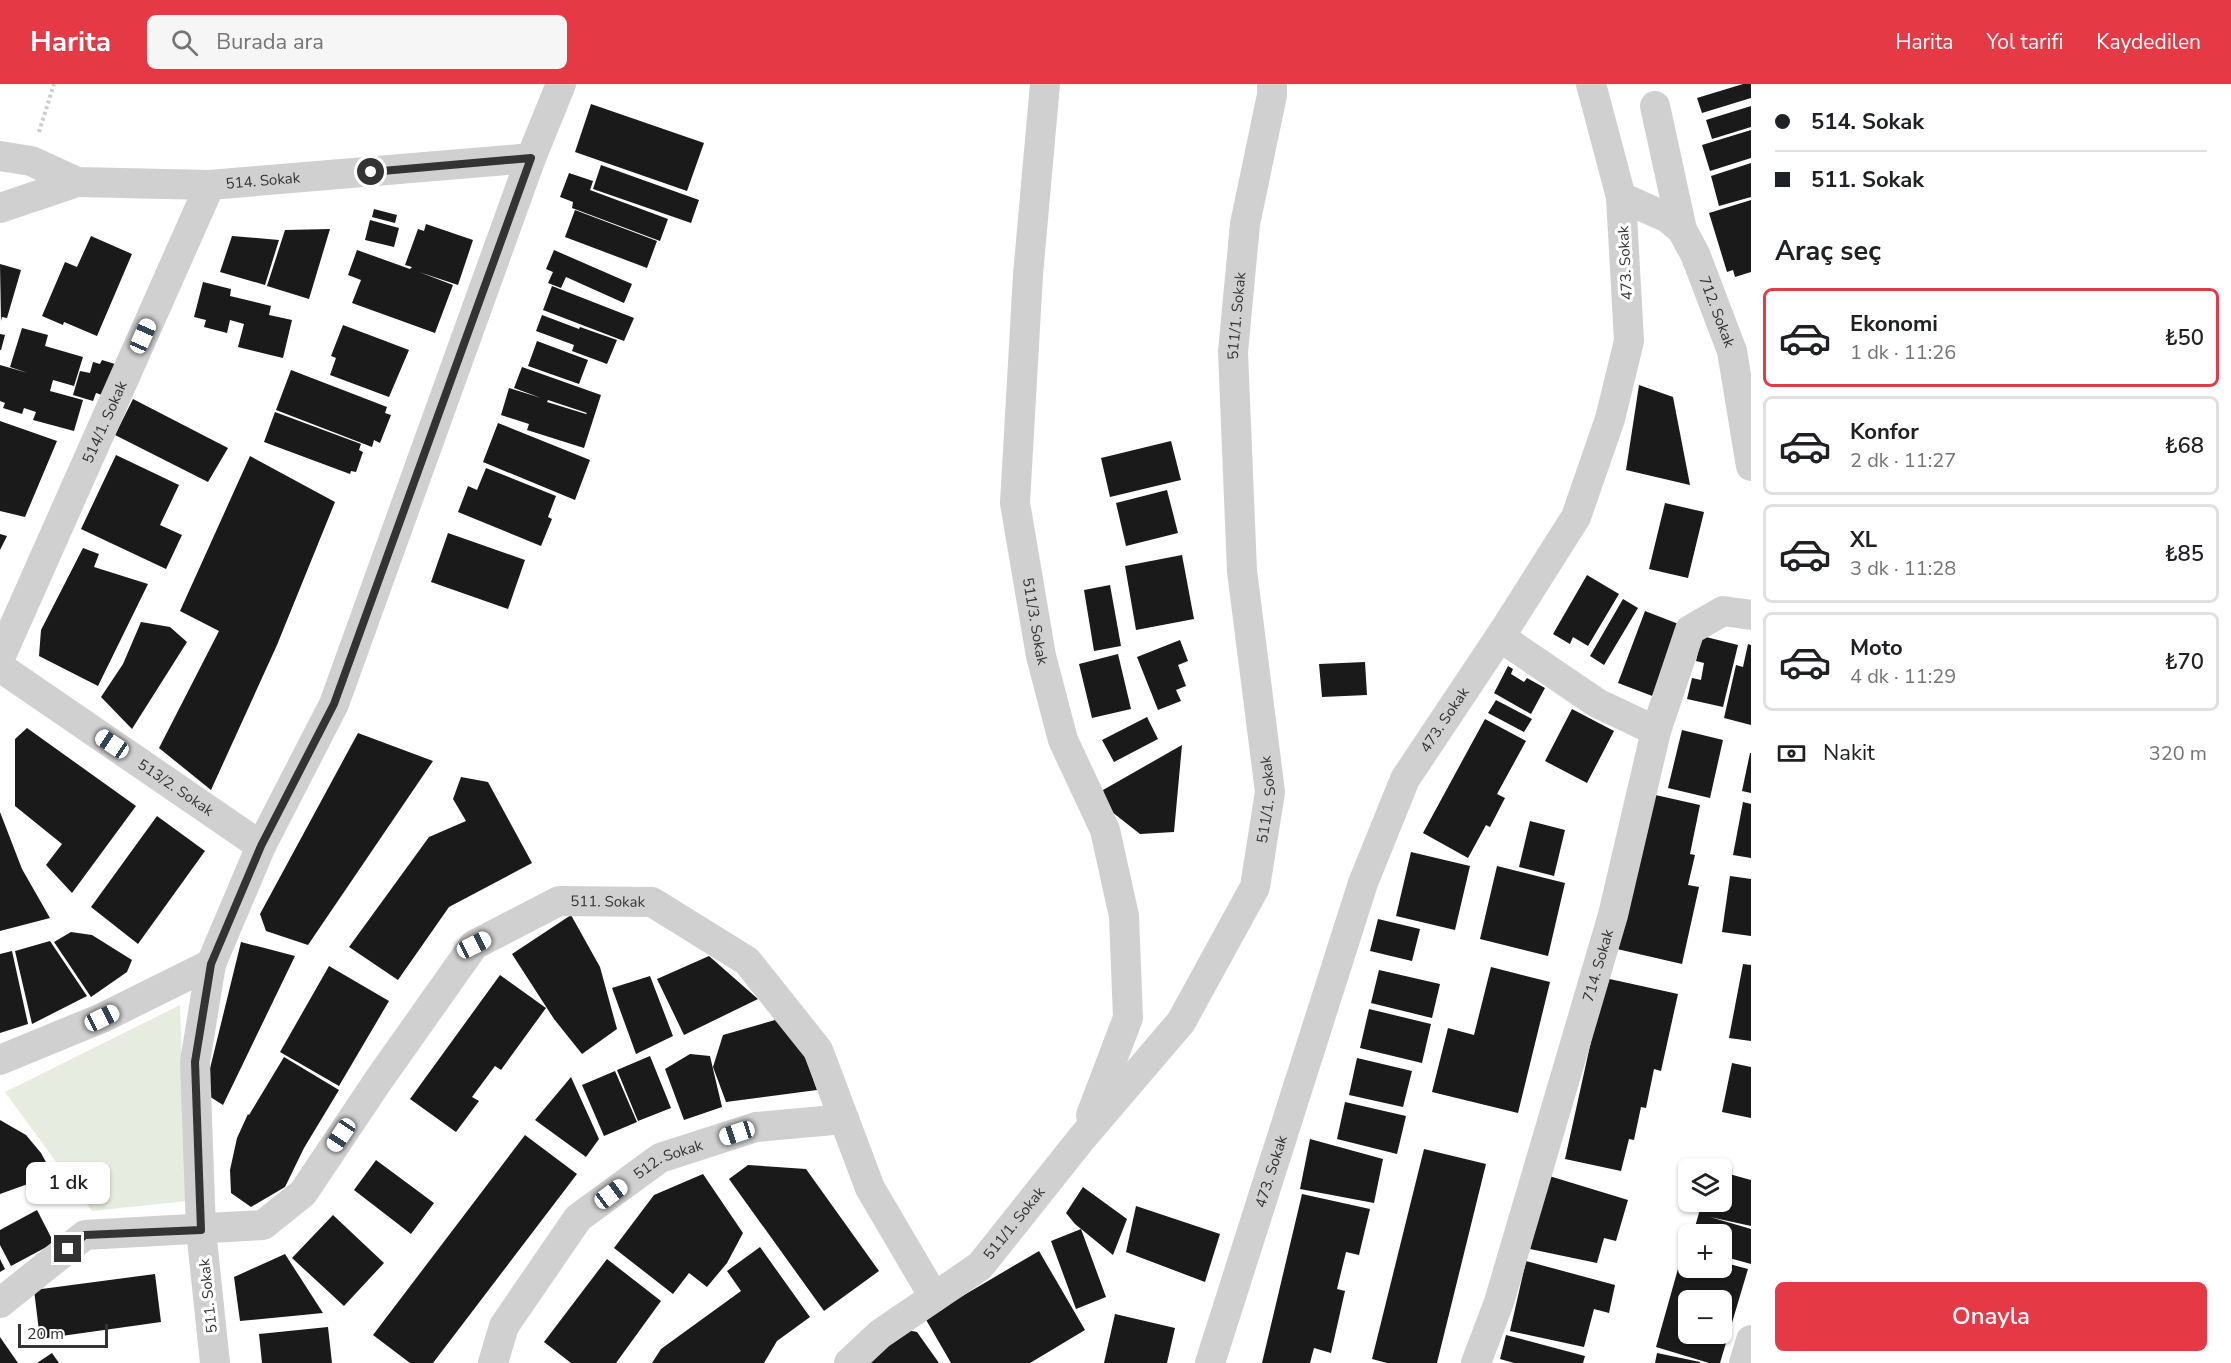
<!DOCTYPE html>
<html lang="tr">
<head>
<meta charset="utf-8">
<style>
	body { margin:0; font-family:"Nunito Sans",sans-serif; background:#f6f6f6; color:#202124; height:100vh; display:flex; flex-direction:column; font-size:22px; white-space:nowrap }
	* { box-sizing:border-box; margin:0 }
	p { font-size:20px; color:#757577 }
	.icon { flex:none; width:33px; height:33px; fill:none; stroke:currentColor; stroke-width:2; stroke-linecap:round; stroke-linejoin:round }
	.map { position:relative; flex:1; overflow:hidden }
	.side { display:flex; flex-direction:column; background:#fff; width:480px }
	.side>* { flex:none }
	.guide { display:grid; align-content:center; height:132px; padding:0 24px; background:#fff }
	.tools { position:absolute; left:1678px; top:1074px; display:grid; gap:12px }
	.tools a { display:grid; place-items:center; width:54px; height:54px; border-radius:9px; background:#fff; box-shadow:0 2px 4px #0004; font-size:30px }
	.scale { position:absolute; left:18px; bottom:15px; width:90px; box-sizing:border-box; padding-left:6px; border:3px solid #333; border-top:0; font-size:16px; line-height:21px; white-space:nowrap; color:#333; -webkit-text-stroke:4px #fff; paint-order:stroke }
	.end { position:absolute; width:27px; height:27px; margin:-14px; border:8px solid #333; background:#fff; box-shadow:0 0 0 3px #fff }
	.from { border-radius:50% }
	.bubble { position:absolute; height:42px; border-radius:9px; background:#fff; box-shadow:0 2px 4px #0004; font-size:20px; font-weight:600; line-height:42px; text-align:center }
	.car { position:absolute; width:18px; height:36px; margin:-18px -9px; border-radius:8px; box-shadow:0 0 4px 2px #0007; background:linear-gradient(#fff 24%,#345 0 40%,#fff 0 76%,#345 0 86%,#fff 0) }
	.guide b { display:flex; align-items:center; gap:21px; height:57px; font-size:22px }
	.guide b+b { border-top:2px solid #e0e0e0 }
	.guide i { width:15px; height:15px; background:#202124 }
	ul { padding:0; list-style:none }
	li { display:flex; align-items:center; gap:18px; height:99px; margin:0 12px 9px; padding:0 12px; border:3px solid #e0e0e0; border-radius:9px }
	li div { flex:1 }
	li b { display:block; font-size:22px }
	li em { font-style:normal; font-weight:600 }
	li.selected { border-color:#e63946 }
	li>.icon { width:54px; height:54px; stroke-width:1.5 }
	h2 { padding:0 24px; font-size:27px; line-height:72px }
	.pay { display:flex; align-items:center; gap:15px; height:66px; padding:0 24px; font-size:22px }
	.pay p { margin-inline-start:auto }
	.cta { display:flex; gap:12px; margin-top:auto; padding:12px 24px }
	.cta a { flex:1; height:69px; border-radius:9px; background:#e63946; color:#fff; font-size:24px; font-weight:600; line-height:69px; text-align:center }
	header { display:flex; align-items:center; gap:36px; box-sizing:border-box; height:84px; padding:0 30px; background:#e63946; color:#fff }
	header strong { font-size:28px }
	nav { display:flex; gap:33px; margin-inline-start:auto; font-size:21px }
	.search { width:420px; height:54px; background:#f6f6f6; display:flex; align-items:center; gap:15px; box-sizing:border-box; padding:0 21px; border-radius:9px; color:#757577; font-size:22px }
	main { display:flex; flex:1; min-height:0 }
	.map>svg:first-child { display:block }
</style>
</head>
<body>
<header>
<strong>Harita</strong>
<div class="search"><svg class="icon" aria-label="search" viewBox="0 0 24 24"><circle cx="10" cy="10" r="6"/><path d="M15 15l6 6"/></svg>Burada ara</div>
<nav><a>Harita</a><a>Yol tarifi</a><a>Kaydedilen</a></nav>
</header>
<main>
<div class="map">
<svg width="1751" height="1279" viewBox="0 0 1751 1279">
	<rect width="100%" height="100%" fill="#fff"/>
	<!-- green -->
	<path fill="#e6ecdf" d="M180 921 187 1117 92 1127 5 1008Z"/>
	<!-- building -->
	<path fill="#1a1a1a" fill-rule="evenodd" d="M1743 0H1751V14L1702 29 1697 14Z
		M591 20 704 59 687 107 575 68Z
		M1751 22V43L1712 55 1706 36Z
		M1751 46V74L1710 87 1702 61Z
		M1751 79V113L1719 122 1711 92Z
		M601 81 699 116 691 139 593 105Z
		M569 89 593 97 590 106 668 135 660 157 572 124 573 118 560 113Z
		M1751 116V188L1735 193 1733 186 1727 188 1709 129Z
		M374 125 397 131 395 139 372 133Z
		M575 126 657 157 647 184 565 153Z
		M370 136 399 144 394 163 365 156Z
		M426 140 473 156 458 201 419 188 453 201 435 249 352 219 361 196 348 191 357 166 410 185 412 183 405 181 418 145 424 147Z
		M330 145 309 215 267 202 285 146Z
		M91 152 132 170 97 252 64 238 63 241 42 232 65 178 77 183Z
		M232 152 279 156 265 201 220 188Z
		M554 166 632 200 624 219 566 193 561 204 548 199 553 188 546 185Z
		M0 180 21 186 7 234 2 233 1 237Z
		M203 198 231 205 230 212 271 222 269 231 292 236 283 274 238 263 244 240 230 236 227 249 204 243 206 236 194 233Z
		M552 202 634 234 624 257 543 226Z
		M542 231 579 245 580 243 617 256 607 280 572 267 574 261 536 247Z
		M343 241 409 266 389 313 330 291 336 274 331 272Z
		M22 244 48 251 45 262 83 273 74 302 53 296 50 307 83 316 74 347 33 336 36 328 24 324 22 330 3 324 5 319 0 317V281L28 289 10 283Z
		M0 250 5 251 1 266H0Z
		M537 257 588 276 579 300 528 282Z
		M102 276 115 280 105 312 96 309 93 317 73 311 80 287 90 289 93 278 100 280Z
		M522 283 601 311 584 364 527 346 529 340 501 331 509 304 541 314 514 304ZM548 316 587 329 586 330 547 318Z
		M291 286 387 323 385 329 391 331 380 359 374 356 372 363 276 326Z
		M1639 301 1673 313 1690 401 1626 386Z
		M133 315 228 364 208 398 115 351Z
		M275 328 361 360 359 366 363 368 356 388 351 387 350 390 264 358Z
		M0 337 57 357 25 433 0 427Z
		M498 339 590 376 575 416 483 378Z
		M1171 357 1181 396 1110 413 1101 374Z
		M116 371 179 401 160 441 182 451 166 485 81 445Z
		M250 372 335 418 277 561 211 706 159 664 219 547 180 527Z
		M486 384 556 412 548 433 552 435 541 462 458 428 468 402 477 406Z
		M1167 406 1178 449 1126 462 1116 419Z
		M1665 419 1704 428 1688 494 1649 485Z
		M448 449 525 476 508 525 431 498Z
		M0 450 7 452 0 466Z
		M83 464 99 470 94 483 148 500 98 602 39 572 41 546Z
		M1182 471 1194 535 1136 546 1125 482Z
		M1587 491 1619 510 1588 562 1573 553 1570 560 1553 550Z
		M1110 501 1121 562 1094 567 1084 506Z
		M1623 515 1638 524 1604 581 1590 572Z
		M1645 527 1681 541 1655 613 1618 599Z
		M141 538 170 543 187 558 132 645 101 613 123 580Z
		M1702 552 1738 561 1723 623 1687 615 1692 594 1701 596 1704 579 1696 577Z
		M1180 556 1188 577 1178 581 1186 602 1176 606 1181 617 1158 626 1137 573Z
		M1748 560 1751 561V641L1724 634 1736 581 1743 583Z
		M1118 570 1131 625 1092 634 1079 580Z
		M1365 578 1367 611 1322 613 1319 580Z
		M1508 582 1513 585 1511 590 1524 598 1527 594 1545 604 1531 630 1494 609Z
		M1496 616 1532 635 1524 648 1488 629Z
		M1572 625 1614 647 1587 699 1545 677Z
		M1147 633 1158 655 1114 678 1102 656Z
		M1485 635 1526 657 1497 710 1505 714 1490 743 1486 741 1468 774 1423 749Z
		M27 644 136 722 72 809 46 781 62 760 15 722V655Z
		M1682 646 1723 656 1710 714 1668 704Z
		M358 649 433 677 308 861 266 847 260 830Z
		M1182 661 1174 748 1140 750 1107 724 1103 706Z
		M1750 669H1751V709L1742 707Z
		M461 693 488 698 532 779 449 823 398 896 349 863 429 753 466 737 453 715Z
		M1651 710 1700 721 1690 770 1695 771 1688 801 1699 803 1682 880 1617 865Z
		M1743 718 1751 720V774L1733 771Z
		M0 728 22 785 50 834 0 847Z
		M157 732 205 767 138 860 91 823Z
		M1530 737 1565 746 1554 792 1519 783Z
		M1411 768 1470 782 1455 846 1396 832Z
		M1497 782 1565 799 1548 872 1480 855Z
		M1730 792 1751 795V852L1722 848Z
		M571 831 600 883 617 945 582 970 554 935 512 870Z
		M1378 835 1420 845 1412 877 1370 867Z
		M71 848 92 851 132 876 127 888 91 913 54 858Z
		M50 857 87 912 32 940 15 867Z
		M241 858 295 872 223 1021 204 1009Z
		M12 867 28 940 0 949V870Z
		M709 872 758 915 684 951 657 895Z
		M1743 880 1751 881V957L1729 954Z
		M329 882 389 917 339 1002 280 968Z
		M1491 883 1550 898 1518 1029 1432 1008 1448 944 1474 951Z
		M1379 886 1440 900 1432 934 1371 919Z
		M500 891 546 924 501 986 495 982 472 1013 479 1017 456 1048 410 1015Z
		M650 892 673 952 636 970 612 904Z
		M1605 894 1678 910 1661 987 1654 985 1646 1024 1641 1023 1634 1056 1629 1055 1621 1087 1565 1075Z
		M1369 925 1431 940 1422 979 1360 964Z
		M782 934 805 971 817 1006 726 1018 713 983 723 951Z
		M690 970 710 972 722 1023 684 1036 665 985Z
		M650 972 671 1024 638 1037 617 986Z
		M284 973 339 1006 304 1064 285 1103 251 1123 231 1109 230 1086 237 1054 248 1030 249 1031Z
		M1357 974 1412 987 1403 1023 1349 1011Z
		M1732 979 1751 983V1034L1722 1028Z
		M615 987 637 1038 604 1052 582 1001Z
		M571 993 599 1055 586 1073 535 1036Z
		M1345 1018 1406 1032 1397 1070 1337 1055Z
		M0 1036 26 1051 41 1069 53 1091 0 1110Z
		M525 1051 577 1090 433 1279H410L373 1251Z
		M1310 1055 1383 1075 1374 1119 1300 1105Z
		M1424 1065 1486 1080 1437 1279H1387L1372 1275Z
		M376 1076 434 1119 411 1150 354 1106Z
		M748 1081 806 1085 879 1187 824 1227 729 1095Z
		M1722 1088 1751 1096V1142L1710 1133 1751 1145V1180L1722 1172V1150H1693L1702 1118H1722Z
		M703 1090 743 1149 727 1179 707 1203 689 1189 673 1210 614 1164 654 1111Z
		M1546 1091 1628 1116 1616 1157 1604 1154 1597 1179 1530 1165Z
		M1083 1103 1127 1135 1113 1171 1075 1140 1066 1129Z
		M1302 1110 1370 1125 1359 1171 1346 1168 1337 1205 1345 1207 1331 1269 1314 1264 1310 1279H1262Z
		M1136 1122 1220 1150 1205 1198 1126 1168Z
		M37 1126 54 1159 11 1182 0 1161V1146Z
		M333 1131 384 1179 344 1222 292 1174Z
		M1081 1145 1106 1213 1076 1225 1051 1157Z
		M760 1163 810 1233 777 1257 764 1279H652L661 1265 741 1207 727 1187Z
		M1039 1167 1085 1246 1030 1279H951L925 1234Z
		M1683 1167 1689 1169V1184H1722V1178L1748 1185 1720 1279H1709L1656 1263ZM1689 1216H1722V1250H1689Z
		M285 1170 323 1229 240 1237 234 1193Z
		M0 1175 5 1185 0 1188Z
		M607 1175 661 1217 616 1279H571L544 1258Z
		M1526 1177 1615 1201 1609 1229 1594 1225 1584 1263 1510 1247Z
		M155 1190 161 1238 40 1255 34 1206Z
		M1115 1230 1175 1244 1167 1279H1104Z
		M328 1243 332 1279H262L259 1250Z
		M902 1245 917 1248 939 1279H868Z
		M1506 1251 1585 1272 1583 1279H1514L1500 1275Z
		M0 1253 18 1279H0Z
		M52 1269 59 1279H37Z
		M1657 1269 1700 1278V1279H1655Z"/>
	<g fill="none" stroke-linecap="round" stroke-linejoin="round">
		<!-- path -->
		<path stroke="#cdcdcd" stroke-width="4" stroke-dasharray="3 3" stroke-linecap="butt" d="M39 48 54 0"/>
		<!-- minor -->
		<g stroke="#d0d0d0" stroke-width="30">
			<path id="s1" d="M1045 0 1028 191 1015 419 1041 572 1063 656 1105 746 1124 832 1128 934 1091 1031"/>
			<path d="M1655 22 1682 146"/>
			<path id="s2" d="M0 72 31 77 77 98 210 101 531 74"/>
			<path id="s3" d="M1621 113 1668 134 1682 146 1695 170 1732 267 1751 382"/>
			<path d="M0 124 77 98"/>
			<path d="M1500 553 1597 619 1656 647"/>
			<path id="s4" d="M0 574 210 101"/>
			<path id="s5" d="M0 583 261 762"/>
			<path d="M0 976 102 934 211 880"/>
			<path id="s6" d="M0 1219 85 1151 263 1141 303 1109 380 994 474 861 559 817 652 818 747 877 818 966 870 1104 934 1213"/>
			<path d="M215 1279 201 1146 195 978 211 880 261 762 334 620 531 74 561 0"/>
			<path id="s7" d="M493 1279 504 1242 578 1134 660 1074 756 1043 844 1035"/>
			<path id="s8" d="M849 1279 880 1250 980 1182 1082 1054 1181 938 1255 803 1270 708 1242 487 1233 268 1245 140 1272 11V0"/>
			<path id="s9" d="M1210 1279 1363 799 1405 695 1507 542 1576 433 1610 335 1629 257 1621 113 1591 0"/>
			<path id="s10" d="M1476 1279 1499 1218 1613 831 1656 647 1690 546 1723 527 1751 531"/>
			<path d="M1744 1279 1751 1256"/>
		</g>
	</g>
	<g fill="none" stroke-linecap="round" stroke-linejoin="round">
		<!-- route -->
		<path stroke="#333" stroke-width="8" d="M68 1165 85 1151 201 1146 195 978 211 880 261 762 334 620 531 74 371 88"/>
	</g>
	<g text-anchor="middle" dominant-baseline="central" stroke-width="6" stroke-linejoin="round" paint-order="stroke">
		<!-- street labels -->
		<g font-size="15" fill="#333" stroke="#fff">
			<text stroke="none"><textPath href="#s2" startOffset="268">514. Sokak</textPath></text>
			<text transform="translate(1625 179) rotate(-93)">473. Sokak</text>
			<text stroke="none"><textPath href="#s3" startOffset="159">712. Sokak</textPath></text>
			<text stroke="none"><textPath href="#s8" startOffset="1208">511/1. Sokak</textPath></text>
			<text stroke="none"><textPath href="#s4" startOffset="258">514/1. Sokak</textPath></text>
			<text stroke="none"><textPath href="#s1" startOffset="540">511/3. Sokak</textPath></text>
			<text stroke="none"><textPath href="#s9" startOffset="687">473. Sokak</textPath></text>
			<text stroke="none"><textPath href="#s5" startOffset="213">513/2. Sokak</textPath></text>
			<text stroke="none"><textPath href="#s8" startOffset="722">511/1. Sokak</textPath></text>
			<text stroke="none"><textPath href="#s6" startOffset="784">511. Sokak</textPath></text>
			<text stroke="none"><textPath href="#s10" startOffset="416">714. Sokak</textPath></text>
			<text stroke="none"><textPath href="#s7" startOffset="278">512. Sokak</textPath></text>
			<text stroke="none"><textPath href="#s9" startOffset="201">473. Sokak</textPath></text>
			<text stroke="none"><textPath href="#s8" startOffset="218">511/1. Sokak</textPath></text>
			<text transform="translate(208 1212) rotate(-96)">511. Sokak</text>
		</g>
	</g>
</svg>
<div class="tools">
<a><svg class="icon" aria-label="layers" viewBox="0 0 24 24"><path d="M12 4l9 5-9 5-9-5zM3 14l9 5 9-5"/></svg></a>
<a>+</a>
<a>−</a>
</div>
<div class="scale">20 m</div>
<i class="end from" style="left:371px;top:88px"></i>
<i class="end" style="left:68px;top:1165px"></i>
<div class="bubble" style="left:26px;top:1078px;width:84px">1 dk</div>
<i class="car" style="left:143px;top:252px;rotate:24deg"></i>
<i class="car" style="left:112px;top:660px;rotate:304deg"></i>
<i class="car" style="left:474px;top:861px;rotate:63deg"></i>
<i class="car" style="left:102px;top:934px;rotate:64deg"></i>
<i class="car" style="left:737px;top:1049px;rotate:252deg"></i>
<i class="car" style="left:341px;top:1051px;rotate:214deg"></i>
<i class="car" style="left:611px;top:1110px;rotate:53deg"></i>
</div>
<section class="side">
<div class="guide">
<b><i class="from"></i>514. Sokak</b>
<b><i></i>511. Sokak</b>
</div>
<h2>Araç seç</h2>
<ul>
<li class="selected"><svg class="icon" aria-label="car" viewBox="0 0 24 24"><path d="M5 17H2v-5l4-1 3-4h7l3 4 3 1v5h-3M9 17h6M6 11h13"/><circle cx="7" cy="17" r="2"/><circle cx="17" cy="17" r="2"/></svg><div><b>Ekonomi</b><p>1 dk · 11:26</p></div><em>₺50</em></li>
<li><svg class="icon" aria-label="car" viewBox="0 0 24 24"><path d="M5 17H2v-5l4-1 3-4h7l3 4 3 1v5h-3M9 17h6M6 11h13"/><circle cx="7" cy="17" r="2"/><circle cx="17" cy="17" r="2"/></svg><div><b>Konfor</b><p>2 dk · 11:27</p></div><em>₺68</em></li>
<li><svg class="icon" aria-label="car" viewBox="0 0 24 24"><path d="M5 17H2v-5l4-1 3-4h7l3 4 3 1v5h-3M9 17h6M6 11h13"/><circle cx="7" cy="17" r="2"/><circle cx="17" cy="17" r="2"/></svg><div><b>XL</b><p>3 dk · 11:28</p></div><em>₺85</em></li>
<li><svg class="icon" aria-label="car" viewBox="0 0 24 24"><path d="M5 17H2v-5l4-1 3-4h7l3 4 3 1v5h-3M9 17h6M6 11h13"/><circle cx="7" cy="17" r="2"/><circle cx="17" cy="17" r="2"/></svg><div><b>Moto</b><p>4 dk · 11:29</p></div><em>₺70</em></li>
</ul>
<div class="pay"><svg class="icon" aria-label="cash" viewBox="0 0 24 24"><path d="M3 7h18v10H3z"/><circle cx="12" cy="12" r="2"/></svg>Nakit<p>320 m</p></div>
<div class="cta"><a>Onayla</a></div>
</section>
</main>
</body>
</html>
